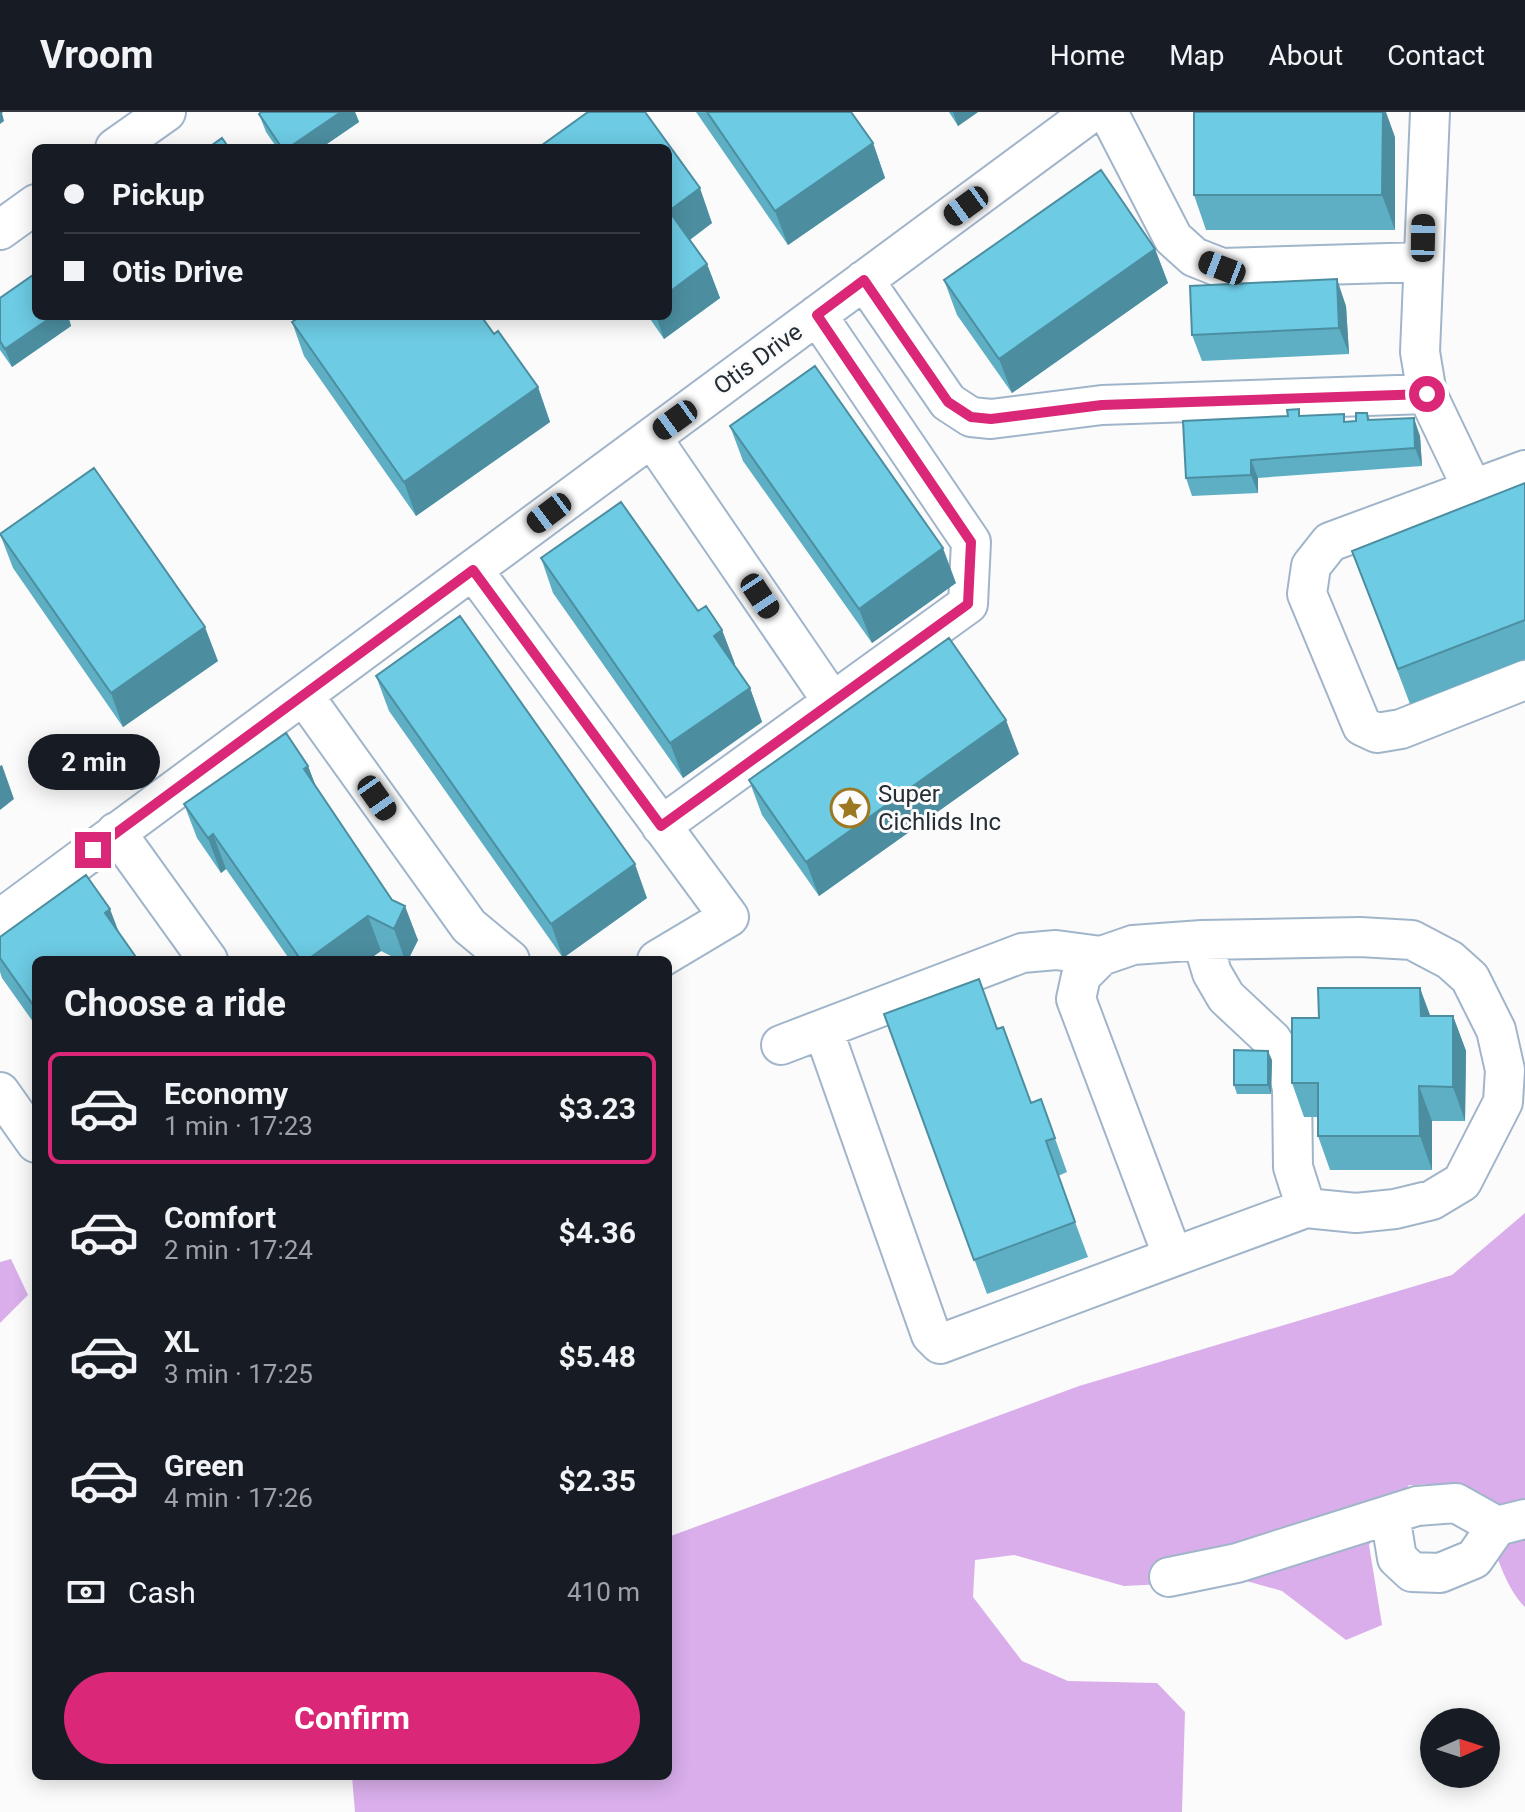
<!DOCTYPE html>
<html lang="en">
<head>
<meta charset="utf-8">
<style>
	body { margin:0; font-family:Roboto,sans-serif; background:#20242c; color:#f1f3f6; height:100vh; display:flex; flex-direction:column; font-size:30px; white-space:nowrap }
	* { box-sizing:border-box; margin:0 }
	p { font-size:26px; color:#9ea1a6 }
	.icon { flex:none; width:44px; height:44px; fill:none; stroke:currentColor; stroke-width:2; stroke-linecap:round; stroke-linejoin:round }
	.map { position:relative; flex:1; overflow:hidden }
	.details { position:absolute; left:32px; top:844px; width:640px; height:824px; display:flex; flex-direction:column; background:#171b24; border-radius:12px; box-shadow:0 4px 20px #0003 }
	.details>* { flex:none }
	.banner { position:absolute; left:32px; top:32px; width:640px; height:176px; border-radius:12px; box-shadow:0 4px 20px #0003; display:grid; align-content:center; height:176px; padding:0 32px; background:#171b24 }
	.needle { width:52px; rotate:87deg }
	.tools { position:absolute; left:1420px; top:1596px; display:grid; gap:16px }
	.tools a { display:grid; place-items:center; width:80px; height:80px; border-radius:50%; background:#171b24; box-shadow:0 4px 20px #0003; font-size:40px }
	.end { position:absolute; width:36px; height:36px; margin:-18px; border:10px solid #db2777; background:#fff; box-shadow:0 0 0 4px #fff }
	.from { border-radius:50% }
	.bubble { position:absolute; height:56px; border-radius:28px; background:#171b24; box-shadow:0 4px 20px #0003; font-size:26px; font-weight:700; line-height:56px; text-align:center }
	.car { position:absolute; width:24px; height:48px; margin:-24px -12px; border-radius:10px; box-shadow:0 0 6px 2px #0007; background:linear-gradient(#222 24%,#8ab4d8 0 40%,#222 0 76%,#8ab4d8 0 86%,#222 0) }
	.banner b { display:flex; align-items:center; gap:28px; height:76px; font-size:30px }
	.banner b+b { border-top:2px solid #363941 }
	.banner i { width:20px; height:20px; background:#f1f3f6 }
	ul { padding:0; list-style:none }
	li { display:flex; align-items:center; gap:24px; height:112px; margin:0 16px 12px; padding:0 16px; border:4px solid transparent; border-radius:12px }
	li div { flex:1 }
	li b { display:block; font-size:30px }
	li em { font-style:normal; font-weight:700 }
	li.active { border-color:#db2777 }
	li>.icon { width:72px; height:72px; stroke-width:1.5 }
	h2 { padding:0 32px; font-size:36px; line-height:96px }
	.pay { display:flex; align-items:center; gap:20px; height:88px; padding:0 32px; font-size:30px }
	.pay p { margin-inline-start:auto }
	.action { display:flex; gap:16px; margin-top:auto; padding:16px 32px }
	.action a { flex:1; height:92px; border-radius:48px; background:#db2777; color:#fff; font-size:32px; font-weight:700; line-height:92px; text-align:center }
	header { display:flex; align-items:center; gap:48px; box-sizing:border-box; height:112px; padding:0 40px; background:#171b24; border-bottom:2px solid #363941 }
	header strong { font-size:38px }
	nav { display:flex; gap:44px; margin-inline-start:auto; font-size:28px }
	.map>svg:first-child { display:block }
</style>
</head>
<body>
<header>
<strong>Vroom</strong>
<nav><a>Home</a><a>Map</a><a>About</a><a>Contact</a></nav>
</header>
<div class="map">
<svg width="1525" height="1700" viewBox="0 0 1525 1700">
	<rect width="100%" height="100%" fill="#fbfbfb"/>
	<!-- forest -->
	<path fill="#d9aeeb" d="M1525 1101V1495C1492 1463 1493 1392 1447 1375 1437 1371 1420 1373 1409 1373L1369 1433 1382 1513 1346 1528 1282 1479 1243 1468 1124 1474 1014 1443 975 1448 973 1485 1022 1549 1068 1569 1157 1571 1185 1600 1182 1700H355L352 1664H668V1425L1079 1274 1452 1163Z
		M11 1147 28 1183 0 1211V1150Z"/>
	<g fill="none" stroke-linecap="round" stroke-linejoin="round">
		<defs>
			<path id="minor" d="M1108 0 1173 126 1194 145 1222 156 1423 150
				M1430 0 1420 240 1427 282 1472 376
				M115 36 166 0
				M0 118 36 92
				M864 168 948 290 971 305 991 307 1102 293 1427 282
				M652 326 832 589
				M1525 358 1330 430 1311 454 1307 482 1362 614 1377 621 1401 617 1525 568
				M473 458 729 805 657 848
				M304 584 469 814 510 848
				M661 714 968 492 971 430 817 203
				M116 720 208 848
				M0 807 1092 0
				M1202 828 1212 861 1226 885 1272 928 1285 949 1292 976 1293 1055 1306 1096
				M823 917 931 1223 940 1232 1173 1145 1076 887 1081 864 1101 844 1133 833 1202 828 1360 825 1412 828 1450 848 1470 866 1496 918 1505 958 1503 990 1462 1070 1432 1088 1395 1097 1356 1101 1306 1096 1173 1145
				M781 933 1022 841 1056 838 1101 844
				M0 980 36 1031
				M1390 1403 1397 1446 1412 1460 1440 1461 1474 1447 1497 1414
				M1169 1465 1237 1451 1417 1394 1456 1391 1497 1414 1525 1407"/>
		</defs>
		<!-- minor casing -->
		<use href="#minor" stroke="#a1b5ca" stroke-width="42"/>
		<!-- minor -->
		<use href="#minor" stroke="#fff" stroke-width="38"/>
	</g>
	<!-- wall -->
	<path fill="#5eafc4" d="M261 0H355L359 10 321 36H277L266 20 259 2Z
		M696 0H851L873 31 885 66 788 133Z
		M949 0H978L958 14Z
		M1395 25V118H1206L1194 83Z
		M668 36 712 111 690 128 707 152 720 186 664 227 648 204H668Z
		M1155 137 1168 171 1012 281 957 203 944 168Z
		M0 186 36 204H68L71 214 12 255 0 238Z
		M1346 194 1349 242 1202 249 1192 223Z
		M292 210 494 222 538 275 550 310 416 404 304 244Z
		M1367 301 1370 308 1420 324 1422 354 1258 366V381L1192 384 1186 366 1301 304 1346 309H1356Z
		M730 314 956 471 872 531 743 349Z
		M1525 371V547L1410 592 1352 439Z
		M0 422 218 549 123 615 13 456Z
		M541 446 698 499 722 518 735 552 734 553 750 576 762 610 683 666 553 481Z
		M376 564 647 786 563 846 389 599Z
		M1019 642 819 784 762 703 749 668Z
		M308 654 316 675 418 828 408 848H399L381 839 368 848H290L226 757 221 761 197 726 184 692Z
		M0 825 36 848V914L2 866 0 860Z
		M884 902 997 917 1031 991 1041 987 1067 1060 1058 1064 1088 1145 987 1182Z
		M1431 904H1453L1466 939 1465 1009H1432V1058H1330L1318 1024V1005H1304L1292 971Z
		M1272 948 1271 982H1237L1234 973Z"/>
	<!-- shaded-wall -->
	<path fill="#4c8ea0" d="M0 0H3L2 1 4 9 0 12Z
		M341 0H355L359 10 321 36H288Z
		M953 0H978L958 14Z
		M1383 0H1386L1395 25V118L1382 83Z
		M873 31 885 66 788 133 775 99Z
		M700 76 712 111 681 134 669 99Z
		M1155 137 1168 171 1012 281 999 247Z
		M707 152 720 186 664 227 656 204H668V181Z
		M1337 167 1346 194 1349 242 1339 216Z
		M53 204H68L71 214 12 255 5 237Z
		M538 275 550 310 416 404 404 370Z
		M1414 306 1420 324 1422 354 1415 336Z
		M1251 348 1258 366V381L1251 363Z
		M943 436 956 471 872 531 859 497Z
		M205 515 218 549 123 615 111 581Z
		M722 518 735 552 726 558 714 524Z
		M750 576 762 610 683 666 670 631Z
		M1006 608 1019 642 819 784 806 750Z
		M2 653 14 687 0 698V654Z
		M308 654 321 688 304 657Z
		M213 722 226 757 221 761 208 726Z
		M635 752 647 786 563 846 551 812Z
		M405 794 418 828 408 848H405L394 817Z
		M110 797 123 831 105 801Z
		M368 804 381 839 368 848H307Z
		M1420 876 1433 911 1421 904Z
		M1453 904 1466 939 1465 1009 1453 975Z
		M1268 939 1272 948 1271 982 1268 973Z
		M1419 974 1432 1009V1058L1420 1024Z"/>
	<!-- building -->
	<path fill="#6dcbe4" stroke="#4c8ea0" stroke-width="2" d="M261 0H341L288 36H282L259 2Z
		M588 0H645L700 76 669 99 707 152 668 181V36H538Z
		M707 0H851L873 31 775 99Z
		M1194 0H1383L1382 83H1194Z
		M222 26 229 36H208Z
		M1101 58 1155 137 999 247 944 168Z
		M36 161V204H53L5 237 0 229V186Z
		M1337 167 1339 216 1192 223 1190 174Z
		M301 204H481L494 222 498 219 538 275 404 370 292 210Z
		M815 254 943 436 859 497 730 314Z
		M1299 297V304L1344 302V310L1356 309V301H1367L1368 308 1414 306 1415 336 1251 348V363L1186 366 1183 309 1288 304 1287 298Z
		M94 356 205 515 111 581 0 422Z
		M1525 371V508L1398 557 1352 439Z
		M621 390 698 499 706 494 722 518 714 524 750 576 670 631 541 446Z
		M460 504 635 752 551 812 376 564Z
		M949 526 1006 608 806 750 749 668Z
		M286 621 308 654 304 657 392 788 405 794 394 817 368 804 307 848H301L213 722 208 726 184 692Z
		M86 763 110 797 105 801 138 848H36V897L0 846V825Z
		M979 867 997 917 1003 915 1031 991 1041 987 1055 1026 1046 1029 1075 1110 974 1148 884 902Z
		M1318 876H1420L1421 904H1453V975L1419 974 1420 1024H1318V971H1292V906H1319Z
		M1234 938 1268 939V973H1234Z"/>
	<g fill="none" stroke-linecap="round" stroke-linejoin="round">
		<!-- route -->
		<path stroke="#db2777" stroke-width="10" d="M93 738 473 458 661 714 968 492 971 430 817 203 864 168 948 290 971 305 991 307 1102 293 1427 282"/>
	</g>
	<!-- icons -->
	<defs>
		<symbol id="sight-ring" viewBox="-11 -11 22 22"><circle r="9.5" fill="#fbfbfb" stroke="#9c7823" stroke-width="1.5"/><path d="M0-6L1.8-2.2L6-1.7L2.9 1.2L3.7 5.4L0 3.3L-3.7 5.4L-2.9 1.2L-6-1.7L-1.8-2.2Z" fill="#9c7823"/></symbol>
	</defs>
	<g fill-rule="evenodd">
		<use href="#sight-ring" x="828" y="674" width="44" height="44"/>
	</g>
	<g text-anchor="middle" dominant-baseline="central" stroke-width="6" stroke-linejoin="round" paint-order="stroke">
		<!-- street labels -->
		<g font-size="24" fill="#252d35" stroke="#fbfbfb">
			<text transform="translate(758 247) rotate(-36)">Otis Drive</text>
		</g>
		<!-- poi labels -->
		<g font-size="24" fill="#252d35" stroke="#fbfbfb" text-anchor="start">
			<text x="878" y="682">Super<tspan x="878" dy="28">Cichlids Inc</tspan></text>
		</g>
	</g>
</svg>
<div class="tools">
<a><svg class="needle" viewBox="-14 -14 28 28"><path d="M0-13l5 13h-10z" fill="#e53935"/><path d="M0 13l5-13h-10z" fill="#9ea1a6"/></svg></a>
</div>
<i class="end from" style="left:1427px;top:282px"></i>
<i class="end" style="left:93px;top:738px"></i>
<div class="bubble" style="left:28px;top:622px;width:132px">2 min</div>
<i class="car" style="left:966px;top:94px;rotate:234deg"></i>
<i class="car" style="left:1423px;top:126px;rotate:1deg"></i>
<i class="car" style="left:1222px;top:156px;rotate:291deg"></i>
<i class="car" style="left:675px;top:308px;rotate:234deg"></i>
<i class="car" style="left:549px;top:401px;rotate:233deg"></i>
<i class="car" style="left:760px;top:484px;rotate:146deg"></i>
<i class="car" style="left:377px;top:686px;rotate:145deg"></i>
<div class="banner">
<b><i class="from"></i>Pickup</b>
<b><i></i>Otis Drive</b>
</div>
<section class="details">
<h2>Choose a ride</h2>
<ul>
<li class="active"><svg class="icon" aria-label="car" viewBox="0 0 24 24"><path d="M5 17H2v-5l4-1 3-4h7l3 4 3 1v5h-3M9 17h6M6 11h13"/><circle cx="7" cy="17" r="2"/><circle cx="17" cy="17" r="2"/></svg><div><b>Economy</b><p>1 min · 17:23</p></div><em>$3.23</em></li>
<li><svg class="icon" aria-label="car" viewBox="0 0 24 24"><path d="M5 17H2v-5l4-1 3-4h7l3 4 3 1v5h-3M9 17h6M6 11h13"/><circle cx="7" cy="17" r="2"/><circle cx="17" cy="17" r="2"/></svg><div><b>Comfort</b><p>2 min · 17:24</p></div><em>$4.36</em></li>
<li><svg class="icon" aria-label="car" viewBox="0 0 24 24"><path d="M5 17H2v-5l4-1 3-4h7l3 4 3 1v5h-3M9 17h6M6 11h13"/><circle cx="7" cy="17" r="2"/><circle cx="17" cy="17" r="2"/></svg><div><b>XL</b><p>3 min · 17:25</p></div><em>$5.48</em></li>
<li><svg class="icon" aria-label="car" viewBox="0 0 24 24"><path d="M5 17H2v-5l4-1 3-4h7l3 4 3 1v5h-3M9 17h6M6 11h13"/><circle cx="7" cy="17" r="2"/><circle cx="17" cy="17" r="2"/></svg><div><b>Green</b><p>4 min · 17:26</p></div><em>$2.35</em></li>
</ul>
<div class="pay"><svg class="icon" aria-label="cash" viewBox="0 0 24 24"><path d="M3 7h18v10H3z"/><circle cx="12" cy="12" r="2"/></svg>Cash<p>410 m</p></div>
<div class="action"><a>Confirm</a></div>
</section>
</div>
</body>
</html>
